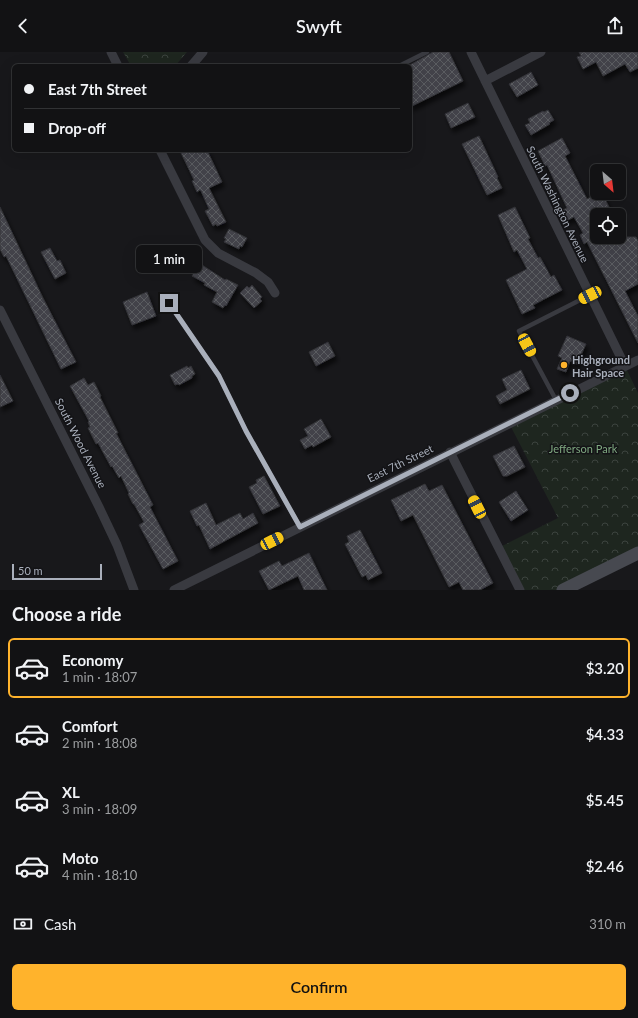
<!DOCTYPE html>
<html lang="en">
<head>
<meta charset="utf-8">
<style>
	body { margin:0; font-family:Lato,sans-serif; background:#1b1b1d; color:#f1f3f6; height:100vh; display:flex; flex-direction:column; font-size:15px; white-space:nowrap }
	* { box-sizing:border-box; margin:0 }
	p { font-size:13px; color:#9c9ea0 }
	.icon { flex:none; width:22px; height:22px; fill:none; stroke:currentColor; stroke-width:2; stroke-linecap:round; stroke-linejoin:round }
	.map { position:relative; height:538px; overflow:hidden }
	.sheet { display:flex; flex-direction:column; background:#121214; flex:1 }
	.sheet>* { flex:none }
	.guide { position:absolute; left:12px; top:12px; width:400px; height:88px; border-radius:6px; box-shadow:0 4px 16px #0002,0 0 0 1px #313234; display:grid; align-content:center; height:88px; padding:0 12px; background:#121214 }
	.needle { width:26px; rotate:152deg }
	.fabs { position:absolute; left:590px; top:112px; display:grid; gap:8px }
	.fabs a { display:grid; place-items:center; width:36px; height:36px; border-radius:6px; background:#121214; box-shadow:0 4px 16px #0002,0 0 0 1px #313234; font-size:20px }
	.scale { position:absolute; left:12px; bottom:10px; width:90px; box-sizing:border-box; padding-left:4px; border:2px solid #a9afbb; border-top:0; font-size:11px; line-height:14px; white-space:nowrap; color:#a9afbb; -webkit-text-stroke:3px #131316; paint-order:stroke }
	.end { position:absolute; width:18px; height:18px; margin:-9px; border:5px solid #a9afbb; background:#111; box-shadow:0 0 0 2px #111 }
	.from { border-radius:50% }
	.bubble { position:absolute; height:28px; border-radius:6px; background:#121214; box-shadow:0 4px 16px #0002,0 0 0 1px #313234; font-size:13px; font-weight:600; line-height:28px; text-align:center }
	.car { position:absolute; width:12px; height:24px; margin:-12px -6px; border-radius:5px; box-shadow:0 0 3px 1px #0007; background:linear-gradient(#f5c518 24%,#345 0 40%,#f5c518 0 76%,#345 0 86%,#f5c518 0) }
	.guide b { display:flex; align-items:center; gap:14px; height:38px; font-size:15px }
	.guide b+b { border-top:1px solid #313234 }
	.guide i { width:10px; height:10px; background:#f1f3f6 }
	ul { padding:0; list-style:none }
	li { display:flex; align-items:center; gap:12px; height:60px; margin:0 8px 6px; padding:0 4px; border:2px solid transparent; border-radius:6px }
	li div { flex:1 }
	li b { display:block; font-size:15px }
	li em { font-style:normal; font-weight:600 }
	li.current { border-color:#ffb32c }
	li>.icon { width:36px; height:36px; stroke-width:1.5 }
	h2 { padding:0 12px; font-size:18px; line-height:48px }
	.pay { display:flex; align-items:center; gap:10px; height:44px; padding:0 12px; font-size:15px }
	.pay p { margin-inline-start:auto }
	.cta { display:flex; gap:8px; margin-top:auto; padding:8px 12px }
	.cta a { flex:1; height:46px; border-radius:6px; background:#ffb32c; color:#111; font-size:16px; font-weight:600; line-height:46px; text-align:center }
	header { display:flex; justify-content:space-between; align-items:center; height:52px; padding:0 12px; background:#121214; font-size:18px; font-weight:600 }
	.map>svg:first-child { display:block }
</style>
</head>
<body>
<header><svg class="icon" aria-label="back" viewBox="0 0 24 24"><path d="M15 5l-7 7 7 7"/></svg>Swyft<svg class="icon" aria-label="share" viewBox="0 0 24 24"><path d="M12 15V3M7 8l5-5 5 5M5 13v7h14v-7"/></svg></header>
<div class="map">
<svg width="638" height="538" viewBox="0 0 638 538">
	<defs>
		<pattern id="park-crowns" width="20" height="18" patternUnits="userSpaceOnUse"><rect width="20" height="18" fill="#1e261f"/><path d="M2 6a3 3 0 1 1 6 0M12 15a3 3 0 1 1 6 0" fill="none" stroke="#3c433e"/></pattern>
		<pattern id="building-cross-hatch" width="8" height="8" patternUnits="userSpaceOnUse"><rect width="8" height="8" fill="#424348"/><path d="M0 0l8 8M0 8l8-8" fill="none" stroke="#5a5c60"/></pattern>
		<filter id="shadow"><feDropShadow dx="2.5" dy="4.5" stdDeviation="2" flood-color="#0009"/></filter>
	</defs>
	<rect width="100%" height="100%" fill="#18181b"/>
	<!-- park -->
	<path fill="url(#park-crowns)" d="M123 0H187L175 14H131Z
		M625 314 638 341V501L563 538H520L498 496 558 466 509 371Z"/>
	<!-- building -->
	<path fill="url(#building-cross-hatch)" stroke="#323237" filter="url(#shadow)" d="M433 0H449L463 29 410 55V13Z
		M579 0H638V16L630 20 625 12 603 24 596 10 583 17 577 5 581 4Z
		M531 20 538 33 517 45 509 32Z
		M468 51 475 65 451 76 445 62Z
		M548 58 554 68 549 71 550 72 531 83 525 73 530 71 528 67 543 59 544 60Z
		M479 84 498 125 497 126 502 136 487 143 462 92Z
		M562 86 570 101 565 104 587 147 599 141H602L609 155 597 161V185H636L638 189V232L625 239 638 264V291L587 190 584 192 580 183 583 181 574 165 566 169 561 159 567 156 547 113 545 114 538 99Z
		M187 98H207L222 130 209 136 226 170 217 174 216 172 213 174 205 159 209 157 201 139 200 138 197 140 192 129 194 128 181 101Z
		M0 155 43 246 76 310 61 317 6 204 4 205 0 197Z
		M515 155 530 186 528 187 538 206 540 205 551 225 554 223 562 238 533 253 535 256 522 262 506 228 527 217 517 198 514 200 498 163Z
		M229 177 247 186 242 195 240 194 239 197 224 190 226 187 224 186Z
		M50 196 57 209 60 208 66 221 55 227 41 200Z
		M202 213 225 228 226 227 238 233 226 254 225 253 223 256 212 250 217 240 204 233 205 231 192 224 198 215 200 216Z
		M252 233 262 245 260 247 262 249 254 256 240 241 247 234 249 236Z
		M147 240 156 264 132 273 123 250Z
		M567 284 586 292 577 312 570 309 566 320 557 317 562 306 558 304Z
		M328 290 335 304 316 314 309 300Z
		M187 314 188 316 191 314 195 322 192 324V326L179 333 178 332 175 333 170 323Z
		M521 318 530 337 500 352 496 344 507 338 502 327Z
		M0 323 13 349 0 355Z
		M84 326 88 333 94 330 101 344 100 345 118 381H116L153 453 150 455 178 509 163 517 139 473 144 470 134 452H133L128 442 129 441 121 424 119 426 112 414 111 415 98 391 96 392 88 376 90 375 88 370 89 369 70 334Z
		M321 367 331 385 313 395 312 393 305 397 300 388 308 384 304 377Z
		M514 394 525 415 507 424H503L493 404Z
		M264 424 280 454 263 462 249 435 257 431 256 428Z
		M425 432 429 439 442 433 493 531 480 538H463L459 530 449 535 413 463 401 469 391 448Z
		M516 439 528 458 511 469 499 450Z
		M206 451 216 473 240 461 243 467 253 461 258 471 210 497 199 473 197 474 190 459Z
		M360 478 382 521 368 528 366 523 362 525 345 492 349 490 347 484Z
		M309 501 327 538H304L298 524 269 538 259 519 279 509 282 514Z"/>
	<g fill="none" stroke-linecap="round" stroke-linejoin="round">
		<!-- service -->
		<path stroke="#393a40" stroke-width="4.5" d="M399 14 427 0
			M169 251 219 324 246 379 300 475
			M556 348 519 279 590 243"/>
		<!-- minor -->
		<path stroke="#393a40" stroke-width="9" d="M111 0 118 14
			M471 0 625 314
			M191 14 203 0
			M485 29 541 0
			M160 98 205 188 218 201 256 221 268 230 275 241
			M0 258 99 455 117 493 134 538
			M450 400 520 538
			M174 538 638 308"/>
		<!-- secondary -->
		<path stroke="#474950" stroke-width="13" d="M563 538 638 501"/>
	</g>
	<g fill="none" stroke-linecap="round" stroke-linejoin="round">
		<!-- route -->
		<path stroke="#a9afbb" stroke-width="5" d="M169 251 219 324 246 379 300 475 570 341"/>
	</g>
	<!-- markers -->
	<circle fill="#ffb32c" stroke="#131316" stroke-width="1.5" cx="564" cy="313" r="4"/>
	<g text-anchor="middle" dominant-baseline="central" stroke-width="3" stroke-linejoin="round" paint-order="stroke">
		<!-- street labels -->
		<g font-size="11" fill="#a9afbb" stroke="#131316">
			<text transform="translate(558 152) rotate(64)">South Washington Avenue</text>
			<text transform="translate(81 391) rotate(63)">South Wood Avenue</text>
			<text transform="translate(400 411) rotate(-26)">East 7th Street</text>
		</g>
		<!-- poi labels -->
		<g font-size="11" font-weight="bold" fill="#a9afbb" stroke="#131316" text-anchor="start">
			<text x="572" y="307">Highground<tspan x="572" dy="13">Hair Space</tspan></text>
		</g>
		<!-- park labels -->
		<g font-size="11" fill="#7fa880" stroke="#131316">
			<text x="583" y="396">Jefferson Park</text>
		</g>
	</g>
</svg>
<div class="fabs">
<a><svg class="needle" viewBox="-14 -14 28 28"><path d="M0-13l5 13h-10z" fill="#e53935"/><path d="M0 13l5-13h-10z" fill="#9c9ea0"/></svg></a>
<a><svg class="icon" aria-label="locate" viewBox="0 0 24 24"><circle cx="12" cy="12" r="6"/><path d="M12 2v4M12 18v4M2 12h4M18 12h4"/></svg></a>
</div>
<div class="scale">50 m</div>
<i class="end from" style="left:570px;top:341px"></i>
<i class="end" style="left:169px;top:251px"></i>
<div class="bubble" style="left:136px;top:193px;width:66px">1 min</div>
<i class="car" style="left:590px;top:243px;rotate:243deg"></i>
<i class="car" style="left:527px;top:293px;rotate:152deg"></i>
<i class="car" style="left:477px;top:455px;rotate:333deg"></i>
<i class="car" style="left:272px;top:489px;rotate:63deg"></i>
<div class="guide">
<b><i class="from"></i>East 7th Street</b>
<b><i></i>Drop-off</b>
</div>
</div>
<section class="sheet">
<h2>Choose a ride</h2>
<ul>
<li class="current"><svg class="icon" aria-label="car" viewBox="0 0 24 24"><path d="M5 17H2v-5l4-1 3-4h7l3 4 3 1v5h-3M9 17h6M6 11h13"/><circle cx="7" cy="17" r="2"/><circle cx="17" cy="17" r="2"/></svg><div><b>Economy</b><p>1 min · 18:07</p></div><em>$3.20</em></li>
<li><svg class="icon" aria-label="car" viewBox="0 0 24 24"><path d="M5 17H2v-5l4-1 3-4h7l3 4 3 1v5h-3M9 17h6M6 11h13"/><circle cx="7" cy="17" r="2"/><circle cx="17" cy="17" r="2"/></svg><div><b>Comfort</b><p>2 min · 18:08</p></div><em>$4.33</em></li>
<li><svg class="icon" aria-label="car" viewBox="0 0 24 24"><path d="M5 17H2v-5l4-1 3-4h7l3 4 3 1v5h-3M9 17h6M6 11h13"/><circle cx="7" cy="17" r="2"/><circle cx="17" cy="17" r="2"/></svg><div><b>XL</b><p>3 min · 18:09</p></div><em>$5.45</em></li>
<li><svg class="icon" aria-label="car" viewBox="0 0 24 24"><path d="M5 17H2v-5l4-1 3-4h7l3 4 3 1v5h-3M9 17h6M6 11h13"/><circle cx="7" cy="17" r="2"/><circle cx="17" cy="17" r="2"/></svg><div><b>Moto</b><p>4 min · 18:10</p></div><em>$2.46</em></li>
</ul>
<div class="pay"><svg class="icon" aria-label="cash" viewBox="0 0 24 24"><path d="M3 7h18v10H3z"/><circle cx="12" cy="12" r="2"/></svg>Cash<p>310 m</p></div>
<div class="cta"><a>Confirm</a></div>
</section>
</body>
</html>
